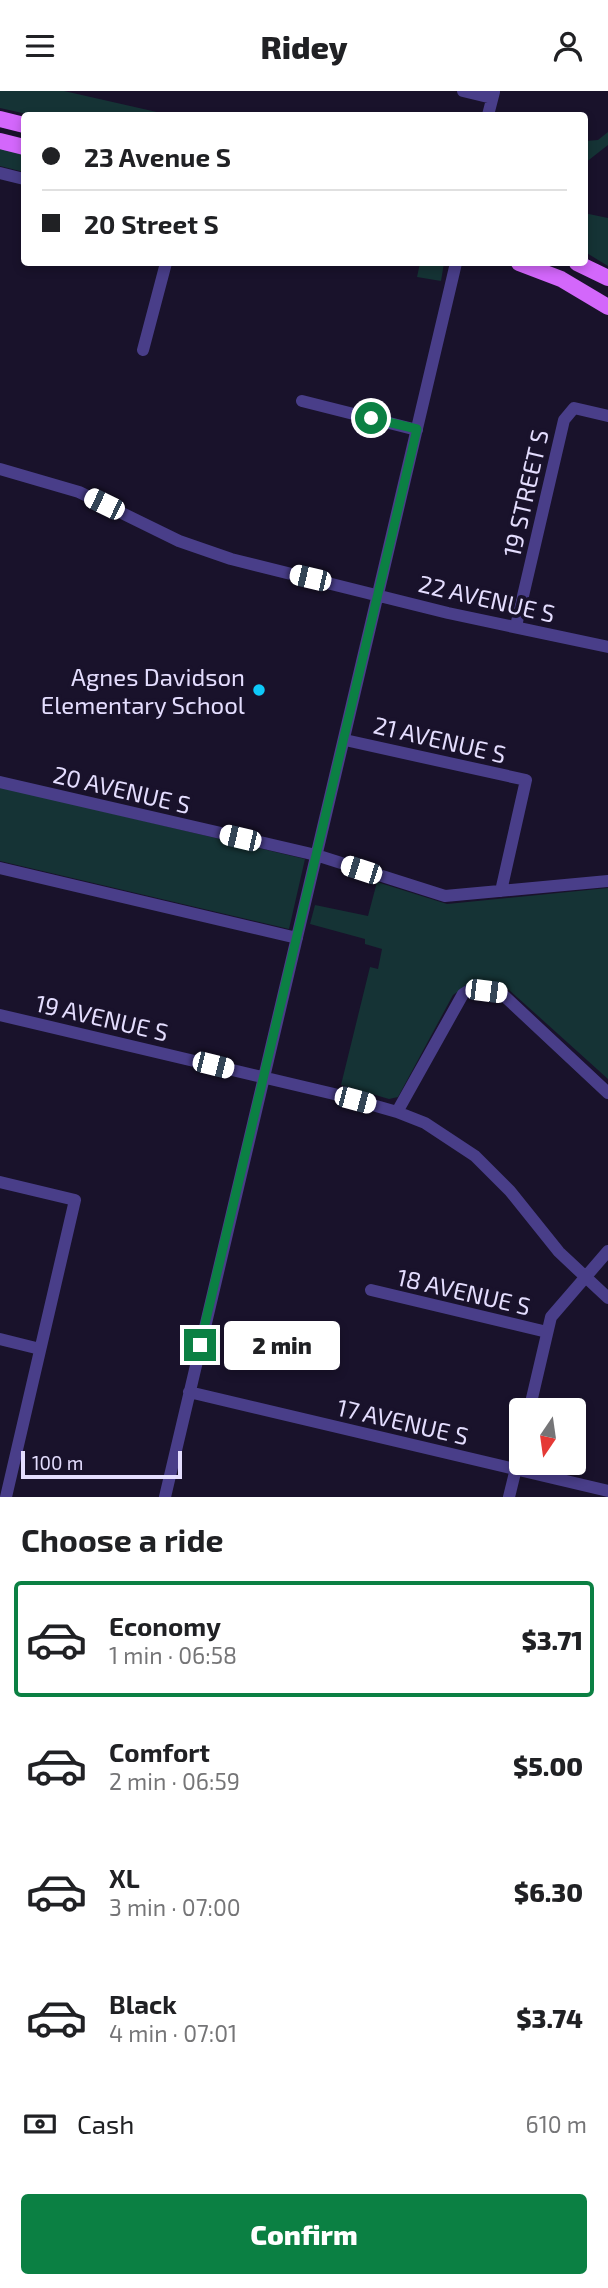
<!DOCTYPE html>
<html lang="en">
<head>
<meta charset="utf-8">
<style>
	body { margin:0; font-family:"Exo 2",sans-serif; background:#f2f2f2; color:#202124; height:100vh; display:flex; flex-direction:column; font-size:26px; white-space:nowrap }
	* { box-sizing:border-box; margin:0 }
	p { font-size:23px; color:#757577 }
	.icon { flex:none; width:38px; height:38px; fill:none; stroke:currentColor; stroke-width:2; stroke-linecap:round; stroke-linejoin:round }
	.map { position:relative; height:1406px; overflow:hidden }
	.panel { display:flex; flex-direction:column; background:#fff; flex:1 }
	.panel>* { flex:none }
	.hud { position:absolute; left:21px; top:21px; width:567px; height:154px; border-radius:7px; box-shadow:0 4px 10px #0003; display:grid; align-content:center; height:154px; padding:0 21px; background:#fff }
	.needle { width:46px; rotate:193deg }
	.fabs { position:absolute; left:509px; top:1307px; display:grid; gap:14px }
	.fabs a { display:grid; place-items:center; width:77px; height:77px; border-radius:7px; background:#fff; box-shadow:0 4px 10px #0003; font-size:35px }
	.scale { position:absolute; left:21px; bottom:18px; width:161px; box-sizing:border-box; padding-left:7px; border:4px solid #e4ddfe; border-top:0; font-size:19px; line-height:24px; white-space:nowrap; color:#e4ddfe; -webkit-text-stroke:5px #19122b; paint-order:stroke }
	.end { position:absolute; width:32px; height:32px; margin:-16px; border:9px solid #0b8043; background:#fff; box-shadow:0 0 0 4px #fff }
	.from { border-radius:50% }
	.bubble { position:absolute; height:49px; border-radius:7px; background:#fff; box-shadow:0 4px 10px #0003; font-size:23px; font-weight:800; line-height:49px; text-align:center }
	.car { position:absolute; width:21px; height:42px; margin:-21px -10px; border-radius:9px; box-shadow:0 0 5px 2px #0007; background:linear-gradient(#fff 24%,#345 0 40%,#fff 0 76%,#345 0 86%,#fff 0) }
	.hud b { display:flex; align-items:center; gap:24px; height:66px; font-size:26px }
	.hud b+b { border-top:2px solid #e0e0e0 }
	.hud i { width:18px; height:18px; background:#202124 }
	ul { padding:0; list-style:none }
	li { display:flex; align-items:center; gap:21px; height:116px; margin:0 14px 10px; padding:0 7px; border:4px solid transparent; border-radius:7px }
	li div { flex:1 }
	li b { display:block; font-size:26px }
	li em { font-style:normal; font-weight:800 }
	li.on { border-color:#0b8043 }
	li>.icon { width:63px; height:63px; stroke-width:1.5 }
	h2 { padding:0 21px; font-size:32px; line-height:84px }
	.pay { display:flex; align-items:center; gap:18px; height:77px; padding:0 21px; font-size:26px }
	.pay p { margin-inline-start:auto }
	.cta { display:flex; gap:14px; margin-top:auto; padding:14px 21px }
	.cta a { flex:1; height:80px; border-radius:7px; background:#0b8043; color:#fff; font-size:28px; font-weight:800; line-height:80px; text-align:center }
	header { display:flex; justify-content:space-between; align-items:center; height:91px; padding:0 21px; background:#fff; font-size:32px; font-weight:800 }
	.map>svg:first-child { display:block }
</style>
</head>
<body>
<header><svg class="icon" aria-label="menu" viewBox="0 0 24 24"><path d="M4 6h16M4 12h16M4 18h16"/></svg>Ridey<svg class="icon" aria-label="person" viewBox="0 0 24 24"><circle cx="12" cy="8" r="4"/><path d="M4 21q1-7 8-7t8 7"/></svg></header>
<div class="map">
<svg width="608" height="1406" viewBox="0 0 608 1406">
	<rect width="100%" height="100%" fill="#19122b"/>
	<!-- green -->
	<path fill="#153335" d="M0 0H64L170 24H31L0 17Z
		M608 41V54L585 72V50L598 49Z
		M0 56 24 61V81L0 75Z
		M584 122 608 127V175L585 161Z
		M420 172H444L441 190 417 186Z
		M0 696 305 768 289 838 0 770Z
		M377 791 447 813 608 797V988L507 897 470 892 453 904 398 1006 389 1008 341 994 370 876 378 878 382 858 365 853V848L310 833 315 814 368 825Z"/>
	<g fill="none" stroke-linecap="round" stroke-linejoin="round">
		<!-- minor -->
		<path stroke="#493e89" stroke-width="12" d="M463 0 492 7
			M488 24 494 1
			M0 82 24 88
			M143 259 166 172
			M302 310 417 339
			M0 378 79 401 179 450 231 468 448 522 608 556
			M516 535 564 329 574 317 608 325
			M345 649 526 689 501 800
			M0 691 316 764 445 805 608 790
			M0 777 297 847
			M0 924 334 1003 397 1021 425 1032 475 1065 510 1100 559 1161 608 1207
			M397 1021 463 903 471 898 501 902 608 1002
			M0 1091 75 1109 6 1406
			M371 1199 547 1241
			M0 1248 40 1258
			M189 1301 608 1400
			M529 1320 551 1226 608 1160
			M165 1406 456 172
			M509 1406 522 1353"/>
		<!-- major -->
		<path stroke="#d367fb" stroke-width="16" d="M0 28 24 34
			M0 50 24 56
			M519 172 561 188 608 216
			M577 172 608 187"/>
	</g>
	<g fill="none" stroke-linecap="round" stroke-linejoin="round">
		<!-- route -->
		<path stroke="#0b8043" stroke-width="9" d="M200 1254 417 338 371 327"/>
	</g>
	<!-- markers -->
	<circle fill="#0ec9f9" stroke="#19122b" stroke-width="2.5" cx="259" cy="599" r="7"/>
	<g text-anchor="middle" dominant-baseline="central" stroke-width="7" stroke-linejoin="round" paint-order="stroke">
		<!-- street labels -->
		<g font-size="24" fill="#e4ddfe" stroke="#19122b">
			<text transform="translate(525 402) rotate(-77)">19 STREET S</text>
			<text transform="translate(487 507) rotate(13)">22 AVENUE S</text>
			<text transform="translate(440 648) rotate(13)">21 AVENUE S</text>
			<text transform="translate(122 698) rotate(13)">20 AVENUE S</text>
			<text transform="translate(102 926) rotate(13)">19 AVENUE S</text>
			<text transform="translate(464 1200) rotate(13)">18 AVENUE S</text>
			<text transform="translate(403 1330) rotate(13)">17 AVENUE S</text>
		</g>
		<!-- poi labels -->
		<g font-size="24" fill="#e4ddfe" stroke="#19122b" text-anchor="end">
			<text x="245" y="585">Agnes Davidson<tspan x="245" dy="28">Elementary School</tspan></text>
		</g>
	</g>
</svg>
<div class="fabs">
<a><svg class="needle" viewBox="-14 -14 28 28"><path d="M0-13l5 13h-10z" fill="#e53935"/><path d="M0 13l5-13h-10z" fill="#757577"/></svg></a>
</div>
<div class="scale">100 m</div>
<i class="end from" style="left:371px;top:327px"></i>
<i class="end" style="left:200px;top:1254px"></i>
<div class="bubble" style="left:224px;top:1230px;width:116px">2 min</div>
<i class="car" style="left:104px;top:413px;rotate:296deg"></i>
<i class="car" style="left:310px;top:487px;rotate:283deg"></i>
<i class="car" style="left:240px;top:747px;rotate:283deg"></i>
<i class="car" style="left:361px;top:779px;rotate:288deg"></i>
<i class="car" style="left:486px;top:900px;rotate:97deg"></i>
<i class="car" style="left:213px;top:974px;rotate:104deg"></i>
<i class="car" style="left:355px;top:1009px;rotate:105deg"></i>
<div class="hud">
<b><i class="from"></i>23 Avenue S</b>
<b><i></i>20 Street S</b>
</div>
</div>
<section class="panel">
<h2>Choose a ride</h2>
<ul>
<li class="on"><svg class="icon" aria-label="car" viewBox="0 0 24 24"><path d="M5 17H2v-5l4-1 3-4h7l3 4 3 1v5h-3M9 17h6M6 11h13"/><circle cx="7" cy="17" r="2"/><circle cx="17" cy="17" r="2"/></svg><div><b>Economy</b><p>1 min · 06:58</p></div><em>$3.71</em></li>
<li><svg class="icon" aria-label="car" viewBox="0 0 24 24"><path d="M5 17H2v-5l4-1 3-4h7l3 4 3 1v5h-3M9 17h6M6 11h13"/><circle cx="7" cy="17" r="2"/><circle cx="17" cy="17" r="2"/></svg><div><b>Comfort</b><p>2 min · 06:59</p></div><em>$5.00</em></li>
<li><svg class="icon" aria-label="car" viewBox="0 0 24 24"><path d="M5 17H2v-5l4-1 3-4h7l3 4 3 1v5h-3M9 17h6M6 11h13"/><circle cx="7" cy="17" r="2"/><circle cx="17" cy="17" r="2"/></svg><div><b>XL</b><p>3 min · 07:00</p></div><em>$6.30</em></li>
<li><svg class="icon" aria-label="car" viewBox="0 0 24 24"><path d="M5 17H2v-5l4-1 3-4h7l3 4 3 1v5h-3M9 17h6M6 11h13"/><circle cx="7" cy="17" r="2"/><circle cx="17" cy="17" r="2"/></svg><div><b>Black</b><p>4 min · 07:01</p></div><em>$3.74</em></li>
</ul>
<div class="pay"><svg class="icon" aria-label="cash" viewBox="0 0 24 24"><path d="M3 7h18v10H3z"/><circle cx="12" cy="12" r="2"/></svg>Cash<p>610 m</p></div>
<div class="cta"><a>Confirm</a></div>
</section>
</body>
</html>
